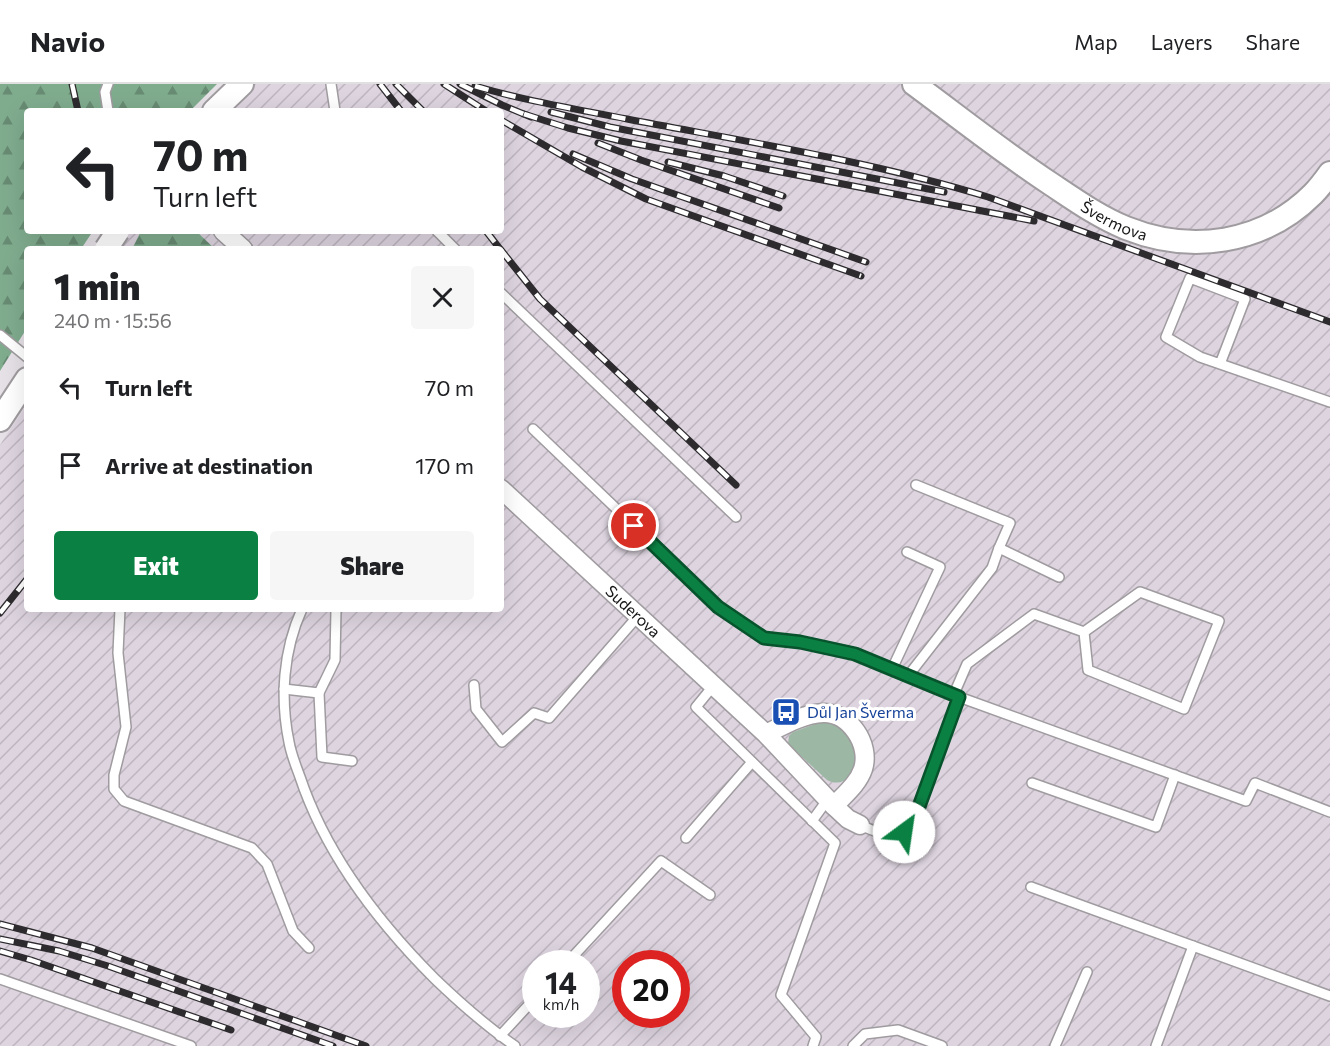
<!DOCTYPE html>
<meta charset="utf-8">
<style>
:root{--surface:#fff;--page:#f6f6f6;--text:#202124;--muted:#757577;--line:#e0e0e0;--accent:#0b8043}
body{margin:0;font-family:Commissioner,sans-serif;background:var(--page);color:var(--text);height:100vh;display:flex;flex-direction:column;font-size:22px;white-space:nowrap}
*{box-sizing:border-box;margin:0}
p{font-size:20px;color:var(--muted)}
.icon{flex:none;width:33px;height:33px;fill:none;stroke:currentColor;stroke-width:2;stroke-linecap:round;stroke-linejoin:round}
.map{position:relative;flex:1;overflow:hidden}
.panel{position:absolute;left:24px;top:162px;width:480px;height:366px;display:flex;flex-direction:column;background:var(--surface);border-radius:6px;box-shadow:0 6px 24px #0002}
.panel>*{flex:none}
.banner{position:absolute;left:24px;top:24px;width:480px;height:126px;border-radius:6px;box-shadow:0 6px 24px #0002;background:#fff;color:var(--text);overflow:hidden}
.speed{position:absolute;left:522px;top:866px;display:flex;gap:12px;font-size:30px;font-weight:700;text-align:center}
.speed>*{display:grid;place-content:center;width:78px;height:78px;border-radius:50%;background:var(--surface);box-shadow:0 6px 24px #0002;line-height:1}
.speed small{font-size:15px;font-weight:400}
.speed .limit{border:9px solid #d22;background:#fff;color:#111}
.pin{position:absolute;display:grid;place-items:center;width:51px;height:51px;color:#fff;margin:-26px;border:3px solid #fff;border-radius:50%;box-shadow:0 2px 6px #0007}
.me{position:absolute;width:66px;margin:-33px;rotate:31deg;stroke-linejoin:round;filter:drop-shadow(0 0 4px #0008)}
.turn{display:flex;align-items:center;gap:21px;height:126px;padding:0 30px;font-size:27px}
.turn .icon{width:78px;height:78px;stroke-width:2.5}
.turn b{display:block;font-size:42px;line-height:51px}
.round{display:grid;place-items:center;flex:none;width:63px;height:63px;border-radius:6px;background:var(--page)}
.head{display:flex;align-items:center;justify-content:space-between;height:102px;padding:0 30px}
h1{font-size:36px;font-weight:800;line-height:45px}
.cta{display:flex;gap:12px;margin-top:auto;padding:12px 30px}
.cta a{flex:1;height:69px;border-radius:6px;background:var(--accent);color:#fff;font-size:24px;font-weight:800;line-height:69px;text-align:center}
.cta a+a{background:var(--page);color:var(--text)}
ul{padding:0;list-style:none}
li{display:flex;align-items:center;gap:18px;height:78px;padding:0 30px}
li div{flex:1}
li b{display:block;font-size:22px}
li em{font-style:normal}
header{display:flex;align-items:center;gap:36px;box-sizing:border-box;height:84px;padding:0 30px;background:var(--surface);border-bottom:2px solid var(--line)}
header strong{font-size:28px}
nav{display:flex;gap:33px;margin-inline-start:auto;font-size:21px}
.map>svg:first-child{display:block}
.industrial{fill:url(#industrial-furrows);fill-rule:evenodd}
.green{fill:#9cb8a4}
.forest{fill:url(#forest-firs)}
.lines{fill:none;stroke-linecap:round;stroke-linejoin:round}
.service-casing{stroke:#9f9b9f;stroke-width:12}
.minor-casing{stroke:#9f9b9f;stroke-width:21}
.tertiary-casing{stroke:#9f9b9f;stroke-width:26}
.service{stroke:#fff;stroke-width:9}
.minor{stroke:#fff;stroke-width:18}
.tertiary{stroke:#fff;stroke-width:22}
.rail-casing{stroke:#2d2b2e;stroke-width:7}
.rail{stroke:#fff;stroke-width:4.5;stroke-dasharray:14;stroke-linecap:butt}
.tertiary-bridge-casing{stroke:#9f9b9f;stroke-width:26;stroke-linecap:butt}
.tertiary-bridge{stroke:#fff;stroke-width:22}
.route-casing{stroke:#07532c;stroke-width:15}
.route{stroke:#0b8043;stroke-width:10}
.labels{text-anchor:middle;stroke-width:6;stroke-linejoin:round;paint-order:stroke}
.street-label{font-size:16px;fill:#151416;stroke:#fff}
.transit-label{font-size:16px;fill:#164399;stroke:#fff;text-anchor:start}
</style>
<header>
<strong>Navio</strong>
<nav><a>Map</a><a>Layers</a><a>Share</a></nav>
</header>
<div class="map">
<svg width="1330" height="962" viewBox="0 0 1330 962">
<defs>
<pattern id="industrial-furrows" width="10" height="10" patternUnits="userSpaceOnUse" patternTransform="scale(1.5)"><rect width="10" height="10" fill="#ddd4df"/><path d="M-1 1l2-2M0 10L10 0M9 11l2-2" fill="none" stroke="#bdb5bf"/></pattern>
<pattern id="forest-firs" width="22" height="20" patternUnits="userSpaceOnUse" patternTransform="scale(1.5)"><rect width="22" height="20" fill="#80ac8e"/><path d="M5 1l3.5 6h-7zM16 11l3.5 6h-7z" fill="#688b73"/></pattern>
</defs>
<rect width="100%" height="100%" fill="#e5e1e6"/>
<path class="industrial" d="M242 0H1330V962H0V361L27 320V525H501V165H106L118 147H501V27H214ZM536 879H586V930H536ZM626 879H676V930H626Z"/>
<path class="green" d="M821 638C872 640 860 713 827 696L788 660 789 652 793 648Z"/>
<g class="forest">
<polygon points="0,0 217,0 190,27 27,27 27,147 93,147 81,165 27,165 27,244 0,287"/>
<polygon points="141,147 196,147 215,165 132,165"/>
</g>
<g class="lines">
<g class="service-casing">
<g id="service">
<polyline points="108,0 105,8 108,27"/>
<polyline points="331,0 335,27"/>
<polyline points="437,147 455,165"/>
<polyline points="501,209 736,433"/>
<polyline points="0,251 27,273"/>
<polyline points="1220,280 1245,215 1190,194 1166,253 1200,273 1330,318"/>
<polyline points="533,345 719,523 764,554 800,558 855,570 957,612"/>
<polyline points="999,464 1059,493"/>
<polyline points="120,525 118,569 126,643 114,691 114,705 124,717 252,764 267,780 293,847 309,864"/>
<path d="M302 525C283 567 280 614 289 658 291 670 296 682 300 693 326 771 377 837 435 895 460 919 486 942 515 962"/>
<polyline points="336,525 335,576 319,609 322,673 352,677"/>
<polyline points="892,585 940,483 907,468"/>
<polyline points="908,592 992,484 999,464 1010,439 916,401"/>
<polyline points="474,601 476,625 502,658 534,629 549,634 638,532"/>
<polyline points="714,601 696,623 835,759 781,911 816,953 813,962"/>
<polyline points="284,605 319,609"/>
<polyline points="954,610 967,580 1034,530 1084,548 1140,508 1219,537 1184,625 1088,586 1084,548"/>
<polyline points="1032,699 1156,743 1175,691"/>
<polyline points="812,737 828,715"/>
<path d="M860 741C878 749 899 759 913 739L959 613 1246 717 1255 699 1330 728"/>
<polyline points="686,754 752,678"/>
<polyline points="1031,803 1330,912"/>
<polyline points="567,879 661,777 710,811"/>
<polyline points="0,895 191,962"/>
<polyline points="500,952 536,913"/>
<polyline points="853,962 865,950 898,946 942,962"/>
<polyline points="1055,962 1087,888"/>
<polyline points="1156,962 1193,862"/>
</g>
</g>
<g class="minor-casing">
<g id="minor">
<polyline points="223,147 243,165"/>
<path id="s1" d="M501 405 766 650 834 722C844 711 858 700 863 685 871 660 849 628 823 629 803 630 784 641 766 650"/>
<polyline points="834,722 848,735 860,741"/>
</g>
</g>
<g class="tertiary-casing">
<g id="tertiary">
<path id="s2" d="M914 0C960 34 1004 69 1051 100 1075 116 1099 133 1126 144 1191 170 1263 160 1313 110 1319 104 1325 96 1330 89"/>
<polyline points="214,27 242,0"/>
<polyline points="0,336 27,295"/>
</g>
</g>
<use href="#service" class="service"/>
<use href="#minor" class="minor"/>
<use href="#tertiary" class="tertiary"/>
<g class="rail-casing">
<g id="rail">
<polyline points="72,0 78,27"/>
<polyline points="380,0 401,27"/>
<polyline points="396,0 423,27"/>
<polyline points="444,0 486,27"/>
<polyline points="460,0 502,21 531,33"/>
<path d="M475 2C525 17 576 25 627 35 748 58 870 77 988 113L1330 238"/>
<polyline points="551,28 610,43 944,108"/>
<polyline points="524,30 568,44 621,57 1034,137"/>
<polyline points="501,36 582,83 646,115 861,192"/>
<polyline points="598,59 641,76 779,124"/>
<polyline points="573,70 632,95 866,178"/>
<polyline points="668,78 724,92 783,112"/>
<polyline points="106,147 109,165"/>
<polyline points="486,147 500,165"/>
<polyline points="501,166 540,215 736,401"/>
<polyline points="0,529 27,495"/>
<polyline points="0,840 92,864 366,962"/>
<polyline points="0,855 59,867 108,882 333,962"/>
<polyline points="0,867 31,876 231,946"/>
</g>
</g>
<use href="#rail" class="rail"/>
<g class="tertiary-bridge-casing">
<polyline id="tertiary-bridge" points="106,165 118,147"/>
</g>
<use href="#tertiary-bridge" class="tertiary-bridge"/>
</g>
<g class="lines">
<g class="route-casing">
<polyline id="route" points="634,442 718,523 764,554 800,558 855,570 959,613 913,739 909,744 904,748"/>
</g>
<use href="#route" class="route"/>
</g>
<defs>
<g id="bus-square" transform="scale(1.5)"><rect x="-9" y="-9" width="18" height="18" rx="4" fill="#1a4fb4" stroke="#fff"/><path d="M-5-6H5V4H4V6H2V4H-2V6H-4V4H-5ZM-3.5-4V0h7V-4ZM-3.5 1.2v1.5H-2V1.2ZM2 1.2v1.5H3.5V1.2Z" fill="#fff"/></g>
</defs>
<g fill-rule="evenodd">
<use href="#bus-square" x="786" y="628"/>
</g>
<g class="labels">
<g class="street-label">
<text dy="6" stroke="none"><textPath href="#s2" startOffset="243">Švermova</textPath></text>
<text dy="6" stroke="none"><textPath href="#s1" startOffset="180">Suderova</textPath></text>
</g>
<g class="transit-label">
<text x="807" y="634">Důl Jan Šverma</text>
</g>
</g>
</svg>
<div class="speed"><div>14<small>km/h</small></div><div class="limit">20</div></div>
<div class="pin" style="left:634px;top:442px;background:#d93025"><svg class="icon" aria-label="arrive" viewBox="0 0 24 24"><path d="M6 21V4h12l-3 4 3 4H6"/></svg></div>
<svg class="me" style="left:904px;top:748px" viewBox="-20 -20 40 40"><circle r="19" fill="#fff"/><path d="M0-13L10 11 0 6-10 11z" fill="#0b8043"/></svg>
<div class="banner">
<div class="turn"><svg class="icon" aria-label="left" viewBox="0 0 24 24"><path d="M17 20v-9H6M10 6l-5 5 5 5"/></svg><div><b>70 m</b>Turn left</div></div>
</div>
<section class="panel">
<div class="head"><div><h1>1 min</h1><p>240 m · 15:56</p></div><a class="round"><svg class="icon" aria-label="close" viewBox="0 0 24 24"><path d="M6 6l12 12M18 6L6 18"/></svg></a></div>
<ul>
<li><svg class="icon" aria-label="left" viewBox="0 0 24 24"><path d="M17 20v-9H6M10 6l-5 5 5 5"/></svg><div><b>Turn left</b></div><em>70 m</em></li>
<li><svg class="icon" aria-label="arrive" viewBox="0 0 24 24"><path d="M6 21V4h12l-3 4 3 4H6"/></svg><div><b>Arrive at destination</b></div><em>170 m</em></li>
</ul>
<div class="cta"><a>Exit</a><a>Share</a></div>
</section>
</div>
